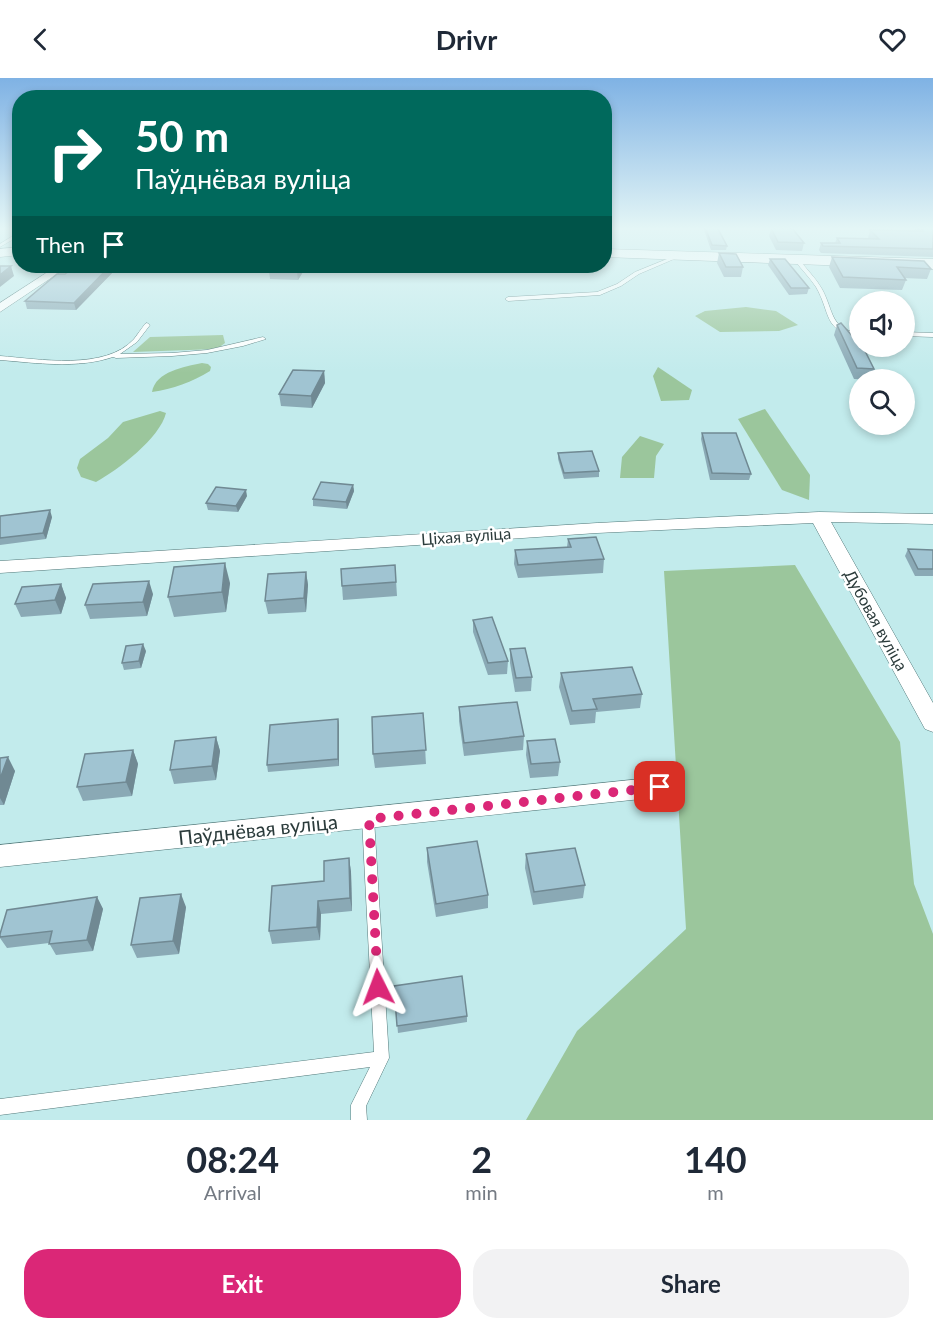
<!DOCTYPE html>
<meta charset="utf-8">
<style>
:root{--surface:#fff;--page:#f2f2f3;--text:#1f2937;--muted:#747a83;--accent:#db2777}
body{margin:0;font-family:Lato,sans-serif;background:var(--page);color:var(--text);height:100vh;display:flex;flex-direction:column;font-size:22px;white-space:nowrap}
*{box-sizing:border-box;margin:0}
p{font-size:20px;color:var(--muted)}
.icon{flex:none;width:33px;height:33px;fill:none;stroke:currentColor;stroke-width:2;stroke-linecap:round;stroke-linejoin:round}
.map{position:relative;height:1042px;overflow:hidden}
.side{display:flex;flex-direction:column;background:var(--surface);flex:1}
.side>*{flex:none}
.hud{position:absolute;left:12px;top:12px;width:600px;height:183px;border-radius:24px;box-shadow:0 3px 9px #0003;background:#00695c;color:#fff;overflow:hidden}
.controls{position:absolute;left:849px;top:213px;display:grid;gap:12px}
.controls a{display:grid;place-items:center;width:66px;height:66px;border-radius:50%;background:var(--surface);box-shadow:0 3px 9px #0003;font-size:30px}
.pin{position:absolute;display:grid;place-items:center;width:51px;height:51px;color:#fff;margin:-26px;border-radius:12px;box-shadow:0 3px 9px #0006}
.me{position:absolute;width:66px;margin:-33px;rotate:357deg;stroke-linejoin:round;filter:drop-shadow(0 0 4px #0008)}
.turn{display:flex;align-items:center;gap:21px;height:126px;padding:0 24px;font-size:27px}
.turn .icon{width:78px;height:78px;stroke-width:2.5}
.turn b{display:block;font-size:42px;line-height:51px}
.then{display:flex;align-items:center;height:57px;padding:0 24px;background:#0003;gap:12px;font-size:22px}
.eta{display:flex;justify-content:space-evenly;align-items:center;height:102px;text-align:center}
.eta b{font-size:36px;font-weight:700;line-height:42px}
.cta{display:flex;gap:12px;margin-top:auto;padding:12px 24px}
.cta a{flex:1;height:69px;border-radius:24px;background:var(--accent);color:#fff;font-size:24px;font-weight:700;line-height:69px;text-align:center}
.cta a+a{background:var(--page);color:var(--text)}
header{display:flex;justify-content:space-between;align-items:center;height:78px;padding:0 24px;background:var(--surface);font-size:27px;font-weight:700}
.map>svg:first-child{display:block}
.green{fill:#9bc69c}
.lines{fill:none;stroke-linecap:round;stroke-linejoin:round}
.lane-casing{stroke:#53797a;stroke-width:1}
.street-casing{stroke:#53797a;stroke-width:1}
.secondary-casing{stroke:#53797a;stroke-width:1}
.lane{fill:#fff;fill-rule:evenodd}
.street{fill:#fff;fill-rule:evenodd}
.secondary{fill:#fff;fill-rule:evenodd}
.wall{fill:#8aa9b5}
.shaded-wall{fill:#708993}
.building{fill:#a0c4d2;stroke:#708993;stroke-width:1.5}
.route{stroke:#db2777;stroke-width:10;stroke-dasharray:0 18}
.labels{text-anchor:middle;stroke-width:5;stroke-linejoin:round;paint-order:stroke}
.street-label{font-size:16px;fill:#2b3b3b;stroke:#fff}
.near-street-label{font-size:20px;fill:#2b3b3b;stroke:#fff}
</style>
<header><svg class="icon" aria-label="back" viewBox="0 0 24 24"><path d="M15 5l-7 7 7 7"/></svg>Drivr<svg class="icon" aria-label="heart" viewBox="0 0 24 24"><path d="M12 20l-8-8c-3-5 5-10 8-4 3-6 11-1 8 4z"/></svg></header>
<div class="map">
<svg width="933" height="1042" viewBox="0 0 933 1042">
<rect width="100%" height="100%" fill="#c2ebec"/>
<g class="green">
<polygon points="746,229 776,233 798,247 779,253 720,254 695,238 705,233"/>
<polygon points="223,257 225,265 217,271 133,274 150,259"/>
<path d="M202 285 208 286 211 289 210 293C192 304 173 311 152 314 156 293 184 289 202 285Z"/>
<polygon points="658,289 692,312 689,322 661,323 653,298"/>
<polygon points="765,331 810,397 809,422 782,412 738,341"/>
<path d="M160 333 166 335C160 360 118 392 96 404L81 399 77 390 80 381 108 360 123 344Z"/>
<polygon points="640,358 664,366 656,378 654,400 620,400 622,379"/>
<polygon points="795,487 900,664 914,806 933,856 933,1042 526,1042 577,953 686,851 664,493"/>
</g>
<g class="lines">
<g class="lane-casing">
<g id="lane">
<polygon points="13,158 17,159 0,169 0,166"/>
<polygon points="677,177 681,178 639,196 621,208 600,217 508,223 505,221 508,219 597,214 617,206 635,194"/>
<path d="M795 181H799C806 191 816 200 822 211 834 233 830 252 860 255V259C823 254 831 235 816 209 810 200 802 192 795 183Z"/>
<path d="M147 245 150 247 137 264 120 276 172 275 207 272 263 259 266 261 243 268 207 275 172 278 116 280 113 279C77 291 37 285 0 282V278C39 281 105 293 134 261 138 256 141 251 145 246Z"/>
<polygon points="904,254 933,255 933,259 904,258"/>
<polygon points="368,736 372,738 374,741 389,980 366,1028 367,1042 351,1042 351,1027 370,989 0,1037 0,1021 374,974 362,741 364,738"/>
</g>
</g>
<g class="street-casing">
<g id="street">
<polygon points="57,188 69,188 0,234 0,225"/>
<polygon points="819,434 933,436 933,446 831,444 933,625 933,654 925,651 813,445 597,455 0,495 0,483 597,445"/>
<polygon points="660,699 669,702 672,709 669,716 660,719 0,789 0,767"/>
</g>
</g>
<g class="secondary-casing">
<g id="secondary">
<polygon points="20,169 20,177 0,179 0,171"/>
<polygon points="604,171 933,181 933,191 604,179"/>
</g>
</g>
<use href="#lane" class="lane"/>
<use href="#street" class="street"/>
<use href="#secondary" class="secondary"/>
</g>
<g class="wall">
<polygon points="703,149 717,149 727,168 726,172 711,172"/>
<polygon points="916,149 933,149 933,179 821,175 819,172 821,165 835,165 837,160 869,161 868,160 870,152 915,153"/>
<polygon points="771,150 804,165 802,173 776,172 769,158"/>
<polygon points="719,175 743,189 741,199 724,199 717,185"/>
<polygon points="832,179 931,191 927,201 904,200 906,202 902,212 840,210 829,189"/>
<polygon points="770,181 809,210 807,216 789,217 768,187"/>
<polygon points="76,188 167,188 167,192 115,192 76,232 27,231 25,223 65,196"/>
<polygon points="208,188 226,188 224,190 208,189"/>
<polygon points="272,188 339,188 338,189 306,189 298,202 270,201 269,193"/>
<polygon points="837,247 874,291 871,302 854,301 834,257"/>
<polygon points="324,293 325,305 312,330 281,328 279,316"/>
<polygon points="702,355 751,396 749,402 710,402 701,361"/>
<polygon points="558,375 599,393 599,399 564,401 558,381"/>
<polygon points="353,407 354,413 347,431 313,428 313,421"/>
<polygon points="247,418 238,434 208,432 206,425"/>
<polygon points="0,438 52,439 46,461 0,467"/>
<polygon points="568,461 604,481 603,495 518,500 514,486 515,472 567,469"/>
<polygon points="908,471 933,472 933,498 915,498 905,478"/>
<polygon points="395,487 397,518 343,522 342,508"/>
<polygon points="306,494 308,507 306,534 268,536 265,523"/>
<polygon points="230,505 226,534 174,539 168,519"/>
<polygon points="61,506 66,520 61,536 21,539 15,526"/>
<polygon points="153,516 147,538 90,541 85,527"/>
<polygon points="473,542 508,583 507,596 488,597 473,554"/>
<polygon points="510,571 532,599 531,613 515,614 510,585"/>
<polygon points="146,573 141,590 124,592 122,585"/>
<polygon points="561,595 642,616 640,630 596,634 595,645 570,647 559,609"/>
<polygon points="459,629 524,658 523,672 464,678 459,643"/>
<polygon points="423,635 426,686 375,690 373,676"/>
<polygon points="338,641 339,648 339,688 268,694 267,687"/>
<polygon points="216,659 220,673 216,702 174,706 170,692"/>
<polygon points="527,663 560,684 558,698 530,700 526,677"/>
<polygon points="133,672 138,686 132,718 83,723 77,709"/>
<polygon points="0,680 15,693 4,727 0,727"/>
<polygon points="427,770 488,817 488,830 436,839 427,784"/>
<polygon points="526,776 585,807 583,820 533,827 525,790"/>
<polygon points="349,780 351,794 352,833 321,836 320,862 272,866 269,853"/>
<polygon points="97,819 103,831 93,873 56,877 49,865 7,870 0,860 0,856"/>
<polygon points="186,829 179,876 137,880 131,867"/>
<polygon points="394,908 467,938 467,944 398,955"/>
</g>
<g class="shaded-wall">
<polygon points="11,188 14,198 0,209 0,197"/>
<polygon points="110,188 114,188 115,192 76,232 74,225"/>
<polygon points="301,188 306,188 306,189 298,202 297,194"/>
<polygon points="324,293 325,305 312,330 311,318"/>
<polygon points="353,407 354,413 347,431 346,424"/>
<polygon points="246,412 247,418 238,434 236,428"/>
<polygon points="50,432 52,439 46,461 43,455"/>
<polygon points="225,485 230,505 226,534 222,514"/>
<polygon points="306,494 308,507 306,534 304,520"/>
<polygon points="149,503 153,516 147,538 143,524"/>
<polygon points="61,506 66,520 61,536 55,522"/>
<polygon points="143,566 146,573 141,590 139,583"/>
<polygon points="338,641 339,648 339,688 338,681"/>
<polygon points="216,659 220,673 216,702 212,688"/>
<polygon points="133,672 138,686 132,718 126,704"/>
<polygon points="8,679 15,693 4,727 0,720 0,701"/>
<polygon points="349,780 351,794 352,833 350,820"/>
<polygon points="181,816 186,829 179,876 173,863"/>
<polygon points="97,819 103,831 93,873 87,862"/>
<polygon points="318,823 321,836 320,862 317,849"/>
</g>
<g class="building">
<polygon points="705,149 717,149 727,168 712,167"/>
<polygon points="920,149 933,149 933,171 823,168 821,165 840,165 837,160 879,161 870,152 923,153"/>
<polygon points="771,150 792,150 804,165 778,164"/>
<polygon points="719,175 736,176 743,189 726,189"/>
<polygon points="832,179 924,183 931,191 897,189 906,202 843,199"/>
<polygon points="770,181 785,181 809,210 791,210"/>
<polygon points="0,188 11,188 0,197"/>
<polygon points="76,188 110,188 74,225 25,223 57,196 65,196"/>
<polygon points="272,188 301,188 297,194 269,193"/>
<polygon points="841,245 860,267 860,268 861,268 865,273 874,291 857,290 837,247"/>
<polygon points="293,292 324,293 311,318 279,316"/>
<polygon points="702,355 736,355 751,396 712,395"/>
<polygon points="592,373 599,393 564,395 558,375"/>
<polygon points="321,404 353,407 346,424 313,421"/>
<polygon points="216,409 246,412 236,428 206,425"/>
<polygon points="50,432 43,455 0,460 0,438"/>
<polygon points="596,459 604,481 518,487 515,472 571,469 568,461"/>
<polygon points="908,471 933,472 933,491 918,491"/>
<polygon points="225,485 222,514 168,519 174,489"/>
<polygon points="395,487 396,504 342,508 341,491"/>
<polygon points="306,494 304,520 265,523 268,496"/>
<polygon points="149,503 143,524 85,527 93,506"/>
<polygon points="61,506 55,522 15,526 22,509"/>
<polygon points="492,539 508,583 488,585 473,542"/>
<polygon points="143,566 139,583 122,585 126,568"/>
<polygon points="525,570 532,599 516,600 510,571"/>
<polygon points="632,589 642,616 593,621 597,631 572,633 561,595"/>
<polygon points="517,624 524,658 464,665 459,629"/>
<polygon points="423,635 426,672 373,676 372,639"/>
<polygon points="338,641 338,681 267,687 270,647"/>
<polygon points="216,659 212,688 170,692 175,663"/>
<polygon points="555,661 560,684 531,686 527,663"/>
<polygon points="133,672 126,704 77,709 85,676"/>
<polygon points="8,679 0,701 0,680"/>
<polygon points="477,763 488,817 436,826 427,770"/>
<polygon points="575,770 585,807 534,814 526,776"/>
<polygon points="349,780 350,820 318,823 317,849 269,853 272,808 324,803 324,783"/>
<polygon points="181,816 173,863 131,867 140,820"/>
<polygon points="97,819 87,862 49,866 52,853 0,859 0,856 7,832"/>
<polygon points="462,898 467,938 397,948 394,908"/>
</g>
<linearGradient id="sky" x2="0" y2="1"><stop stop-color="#7fb2e4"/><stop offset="0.51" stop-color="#e4f6f6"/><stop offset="1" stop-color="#e4f6f6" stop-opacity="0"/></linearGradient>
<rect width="933" height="295" fill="url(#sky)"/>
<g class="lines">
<polyline class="route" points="378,909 369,741 660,709"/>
</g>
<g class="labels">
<g class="street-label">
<text transform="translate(466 458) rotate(-4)" y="6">Ціхая вуліца</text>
<text transform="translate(876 542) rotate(61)" y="6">Дубовая вуліца</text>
</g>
<g class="near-street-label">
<text transform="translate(258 752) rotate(-6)" y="7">Паўднёвая вуліца</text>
</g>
</g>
</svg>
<div class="controls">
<a><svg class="icon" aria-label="sound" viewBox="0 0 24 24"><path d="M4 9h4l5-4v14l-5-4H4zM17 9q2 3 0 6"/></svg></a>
<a><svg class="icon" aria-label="search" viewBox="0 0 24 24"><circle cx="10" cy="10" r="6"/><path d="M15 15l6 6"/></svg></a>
</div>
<div class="pin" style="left:660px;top:709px;background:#d93025"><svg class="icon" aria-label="arrive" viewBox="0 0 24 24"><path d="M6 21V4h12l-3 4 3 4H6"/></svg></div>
<svg class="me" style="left:378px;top:909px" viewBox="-20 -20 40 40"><path d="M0-17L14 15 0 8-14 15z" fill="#db2777" stroke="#fff" stroke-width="4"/></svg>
<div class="hud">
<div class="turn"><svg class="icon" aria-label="right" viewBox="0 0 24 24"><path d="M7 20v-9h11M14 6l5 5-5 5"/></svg><div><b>50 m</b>Паўднёвая вуліца</div></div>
<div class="then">Then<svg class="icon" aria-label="arrive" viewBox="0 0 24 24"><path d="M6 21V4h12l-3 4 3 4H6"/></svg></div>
</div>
</div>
<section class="side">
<div class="eta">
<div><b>08:24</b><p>Arrival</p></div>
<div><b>2</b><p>min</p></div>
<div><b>140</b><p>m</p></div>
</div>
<div class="cta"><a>Exit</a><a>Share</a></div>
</section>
